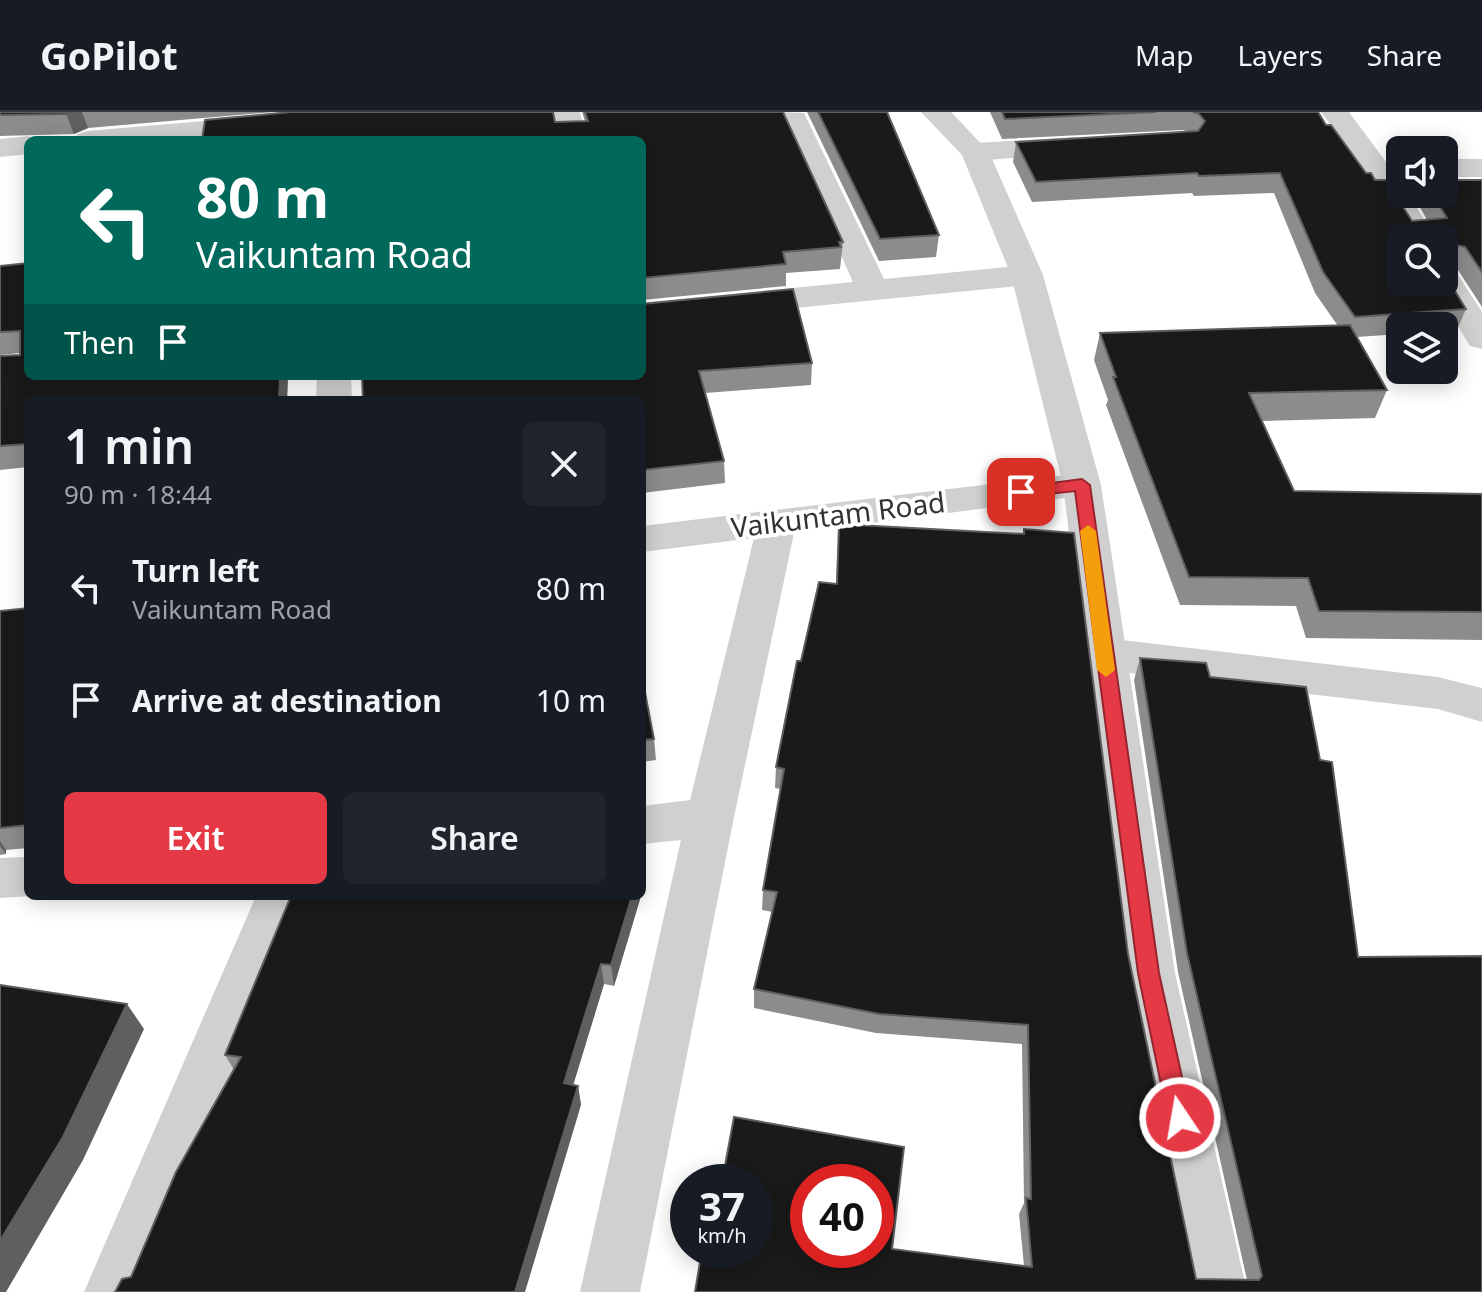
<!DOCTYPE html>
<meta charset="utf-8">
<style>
:root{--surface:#171b24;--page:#20242c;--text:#f1f3f6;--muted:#9ea1a6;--line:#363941;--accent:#e63946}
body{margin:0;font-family:"Noto Sans",sans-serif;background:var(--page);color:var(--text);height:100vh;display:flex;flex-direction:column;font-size:30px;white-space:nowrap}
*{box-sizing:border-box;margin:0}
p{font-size:26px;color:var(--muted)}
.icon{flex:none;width:44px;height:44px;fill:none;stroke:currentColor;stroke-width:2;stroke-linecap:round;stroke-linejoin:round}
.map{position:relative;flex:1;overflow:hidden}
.details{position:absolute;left:24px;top:284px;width:622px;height:504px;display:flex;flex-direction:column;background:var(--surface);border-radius:12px;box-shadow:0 4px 20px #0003}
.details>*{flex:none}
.banner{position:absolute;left:24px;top:24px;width:622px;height:244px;border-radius:12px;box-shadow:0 4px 20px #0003;background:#00695c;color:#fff;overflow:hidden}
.buttons{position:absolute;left:1386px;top:24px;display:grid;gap:16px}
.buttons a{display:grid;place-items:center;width:72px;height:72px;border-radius:12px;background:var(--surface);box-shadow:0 4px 20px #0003;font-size:40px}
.speed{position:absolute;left:670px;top:1052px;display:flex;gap:16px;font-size:40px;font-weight:700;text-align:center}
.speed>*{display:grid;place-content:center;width:104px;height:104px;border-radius:50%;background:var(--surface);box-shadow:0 4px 20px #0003;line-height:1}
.speed small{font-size:20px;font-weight:400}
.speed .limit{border:12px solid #d22;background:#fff;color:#111}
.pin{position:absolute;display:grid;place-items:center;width:68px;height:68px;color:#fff;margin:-34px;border-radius:16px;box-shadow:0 4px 12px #0006}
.me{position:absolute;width:88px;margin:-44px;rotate:348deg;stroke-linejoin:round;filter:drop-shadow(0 0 6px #0008)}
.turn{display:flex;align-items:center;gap:28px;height:168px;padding:0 40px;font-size:36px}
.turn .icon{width:104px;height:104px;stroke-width:2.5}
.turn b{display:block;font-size:56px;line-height:68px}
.then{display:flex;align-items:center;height:76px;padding:0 40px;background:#0003;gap:16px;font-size:30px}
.round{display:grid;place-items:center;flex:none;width:84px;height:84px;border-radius:12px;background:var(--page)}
.overview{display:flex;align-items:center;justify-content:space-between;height:136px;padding:0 40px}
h1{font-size:48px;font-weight:600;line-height:60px}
.cta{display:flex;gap:16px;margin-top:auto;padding:16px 40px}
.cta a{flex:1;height:92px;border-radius:12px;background:var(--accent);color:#fff;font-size:32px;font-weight:600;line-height:92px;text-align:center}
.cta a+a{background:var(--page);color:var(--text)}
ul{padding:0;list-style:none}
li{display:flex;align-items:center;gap:24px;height:112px;padding:0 40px}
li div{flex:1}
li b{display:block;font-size:30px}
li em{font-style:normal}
header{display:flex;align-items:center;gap:48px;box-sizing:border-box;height:112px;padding:0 40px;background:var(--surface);border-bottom:2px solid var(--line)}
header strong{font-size:38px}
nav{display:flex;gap:44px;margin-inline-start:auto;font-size:28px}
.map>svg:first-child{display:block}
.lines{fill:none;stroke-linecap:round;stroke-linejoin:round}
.minor{fill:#d0d0d0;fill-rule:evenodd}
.tertiary{fill:#d0d0d0;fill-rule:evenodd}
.wall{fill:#8c8c8c}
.shaded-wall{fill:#5f5f5f}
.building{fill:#1a1a1a;stroke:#5f5f5f;stroke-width:2;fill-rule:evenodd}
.route{fill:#e63946;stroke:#96252e;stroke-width:2}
.slow{fill:#f59e0b}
.labels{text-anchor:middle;stroke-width:8;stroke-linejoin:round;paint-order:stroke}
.street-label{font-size:28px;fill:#333;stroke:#fff}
</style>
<header>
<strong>GoPilot</strong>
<nav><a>Map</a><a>Layers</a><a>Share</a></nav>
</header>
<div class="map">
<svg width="1482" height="1180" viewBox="0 0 1482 1180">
<rect width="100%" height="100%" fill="#fff"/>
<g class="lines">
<g class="minor">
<polygon points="552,0 580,0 587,28 559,28"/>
<polygon points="777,0 804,1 884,167 1027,153 1038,156 1043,163 1038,170 1027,173 642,211 642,191 853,170"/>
<polygon points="1321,0 1349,0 1400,69 1400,82 1408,82 1436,126 1404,126 1365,59"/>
<polygon points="261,4 271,6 275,12 271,18 179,28 74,28 78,22 88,19"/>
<polygon points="28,24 39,28 28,28 28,42 0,45 0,27"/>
<polygon points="1076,25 1086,28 1090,34 1086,40 975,49 965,46 961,40 965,34 975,31"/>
<rect x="1444" y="47" width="38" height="18"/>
<polygon points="1444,155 1455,158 1482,200 1482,237 1470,234 1431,170 1444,170"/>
<polygon points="317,264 351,264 352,288 316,288"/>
<polygon points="1082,361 1095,364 1101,373 1095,382 794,421 734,705 640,1180 580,1180 681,728 642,732 642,694 690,688 754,426 642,440 642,414"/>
<polygon points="1104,526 1438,565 1482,576 1482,610 1438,597 1104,558 1089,553 1083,542 1089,531"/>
<polygon points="28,745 28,784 32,784 0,786 0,746"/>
<polygon points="256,784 306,784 144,1180 84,1180"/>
</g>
<polygon class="tertiary" points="921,0 951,0 989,40 1043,163 1101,373 1175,861 1247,1180 1187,1180 1123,861 1063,373 1011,163 962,43"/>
</g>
<g class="wall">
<polygon points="0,0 274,0 88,16 74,22 0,24"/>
<polygon points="582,0 783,0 843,130 840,157 786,161 786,174 642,188 642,28 555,10 585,9"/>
<polygon points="807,0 887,0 939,123 936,145 879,149"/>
<polygon points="990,0 1318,0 1326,13 1366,61 1375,68 1412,109 1427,108 1416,88 1418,82 1444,82 1482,68 1482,195 1456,155 1447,153 1444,160 1400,126 1466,197 1457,218 1444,219 1444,214 1400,214 1400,222 1357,225 1387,278 1375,306 1262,309 1294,379 1482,382 1482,528 1306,526 1296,494 1180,493 1106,293 1108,288 1094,248 1100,221 1338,214 1315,181 1274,81 1194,84 1192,81 1032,90 1013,50 1016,30 1189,20 1183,18 1002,27"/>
<polygon points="0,154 288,264 287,288 28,288 28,355 0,358 0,244 20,243 20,241 0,243"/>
<polygon points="642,192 812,251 811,273 705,281 724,349 725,371 642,381"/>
<polygon points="839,412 1023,422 1024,417 1128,842 1196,1167 1247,1168 1178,860 1134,568 1140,546 1210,565 1320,648 1358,845 1482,1180 695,1180 709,1139 892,1137 1024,1154 1019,1102 1024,1091 1022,932 876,921 754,896 754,877 773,800 762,798 763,778 781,677 775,676 776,655 801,549 836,472"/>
<polygon points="28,496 28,736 6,738 6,742 0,743 0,499"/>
<polygon points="642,565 654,627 656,648 642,650"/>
<polygon points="641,784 614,874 604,872 573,973 578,974 581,993 131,1165 234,958 225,943"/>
</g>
<g class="shaded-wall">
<polygon points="70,0 82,0 88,16 74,22 66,2"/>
<polygon points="1450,146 1444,160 1444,148"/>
<polygon points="280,264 288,264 287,288 279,288"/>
<polygon points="0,729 6,738 6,742 0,734"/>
<polygon points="632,784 641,784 614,874 611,853"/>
<polygon points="601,852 604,872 568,990 564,971"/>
<polygon points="127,892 144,917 83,1048 6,1180 0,1180 0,1129"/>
<polygon points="578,974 581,993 525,1180 515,1180"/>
</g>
<g class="building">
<polygon points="0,0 70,0 66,2 0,3"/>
<polygon points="291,0 553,0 555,10 588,9 585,0 783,0 843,130 839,130 841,135 783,140 786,152 642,166 642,28 202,28 205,8"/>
<polygon points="818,0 887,0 939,123 880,127"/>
<polygon points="1002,0 1156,0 1005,7"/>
<polygon points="1193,0 1318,0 1326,13 1331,13 1366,61 1371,61 1375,68 1386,68 1412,109 1447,106 1432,82 1444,82 1444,68 1482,68 1482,160 1465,135 1451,132 1450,146 1444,148 1444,126 1400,126 1400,170 1444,170 1444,161 1466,197 1355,205 1323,160 1280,61 1199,64 1197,61 1036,70 1016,30 1198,19 1205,9 1199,2"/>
<polygon points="28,151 28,264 280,264 279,288 28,288 28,332 0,334 0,244 20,243 20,219 0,220 0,154"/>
<polygon points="793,177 812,251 699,259 724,349 642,358 642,288 363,288 362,264 642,264 642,192"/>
<polygon points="1350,213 1387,278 1249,281 1294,379 1482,382 1482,500 1319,499 1308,466 1189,465 1113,265 1116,265 1100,221"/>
<path d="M839 412 1024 422V417L1074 421 1128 842 1196 1167 1259 1168 1262 1164 1187 841 1140 546 1206 551 1210 565 1306 575 1320 648 1332 650 1358 845 1482 844V1180H695L702 1138H756V1070H722L734 1005 904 1035 892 1137 1032 1155 1026 1086 1031 1087 1028 913 879 902 754 877 777 780 763 778 784 657 776 655 797 549H801L819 470 837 472ZM808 1070H876V1138H808Z"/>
<polygon points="28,496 28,713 0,716 0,499"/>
<polygon points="642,565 654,627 642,628"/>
<polygon points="291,784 632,784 611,853 601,852 564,971 578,974 515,1180 115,1180 122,1167 131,1165 176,1060 241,945 225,943"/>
<polygon points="0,873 127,892 63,1025 0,1129"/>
</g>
<polygon class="route" points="1082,367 1090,373 1159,861 1191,1006 1188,1014 1180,1017 1171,1014 1168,1006 1138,861 1075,379 1021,385 1013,380 1021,375"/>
<polygon class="slow" points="1088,413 1096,419 1115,558 1106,565 1097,558 1080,419"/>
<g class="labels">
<g class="street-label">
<text transform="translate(838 403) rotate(-7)" y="10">Vaikuntam Road</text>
</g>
</g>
</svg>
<div class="buttons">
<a><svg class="icon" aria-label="sound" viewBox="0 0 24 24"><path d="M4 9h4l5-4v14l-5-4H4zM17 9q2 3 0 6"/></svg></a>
<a><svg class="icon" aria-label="search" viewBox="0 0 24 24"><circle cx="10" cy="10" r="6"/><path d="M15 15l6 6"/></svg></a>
<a><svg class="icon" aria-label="layers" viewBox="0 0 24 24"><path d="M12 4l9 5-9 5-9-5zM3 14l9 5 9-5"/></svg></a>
</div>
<div class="speed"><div>37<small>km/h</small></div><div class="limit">40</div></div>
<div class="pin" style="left:1021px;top:380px;background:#d93025"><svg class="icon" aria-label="arrive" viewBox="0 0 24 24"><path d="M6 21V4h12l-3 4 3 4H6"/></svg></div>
<svg class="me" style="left:1180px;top:1006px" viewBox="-20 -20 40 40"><circle r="17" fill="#e63946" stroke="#fff" stroke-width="3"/><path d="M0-11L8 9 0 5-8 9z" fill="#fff"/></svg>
<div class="banner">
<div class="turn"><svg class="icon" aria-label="left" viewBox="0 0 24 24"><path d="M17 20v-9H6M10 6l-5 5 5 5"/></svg><div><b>80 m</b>Vaikuntam Road</div></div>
<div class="then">Then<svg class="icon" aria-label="arrive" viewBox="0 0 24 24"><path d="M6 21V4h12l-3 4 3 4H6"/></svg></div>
</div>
<section class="details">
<div class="overview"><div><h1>1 min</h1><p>90 m · 18:44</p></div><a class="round"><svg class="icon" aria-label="close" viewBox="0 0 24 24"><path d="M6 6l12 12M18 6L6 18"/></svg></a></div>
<ul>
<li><svg class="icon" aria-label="left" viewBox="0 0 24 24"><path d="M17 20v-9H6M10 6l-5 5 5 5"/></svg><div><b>Turn left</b><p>Vaikuntam Road</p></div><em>80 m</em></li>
<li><svg class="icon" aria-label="arrive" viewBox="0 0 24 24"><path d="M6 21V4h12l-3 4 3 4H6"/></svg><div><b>Arrive at destination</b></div><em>10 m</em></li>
</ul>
<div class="cta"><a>Exit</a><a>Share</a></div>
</section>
</div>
